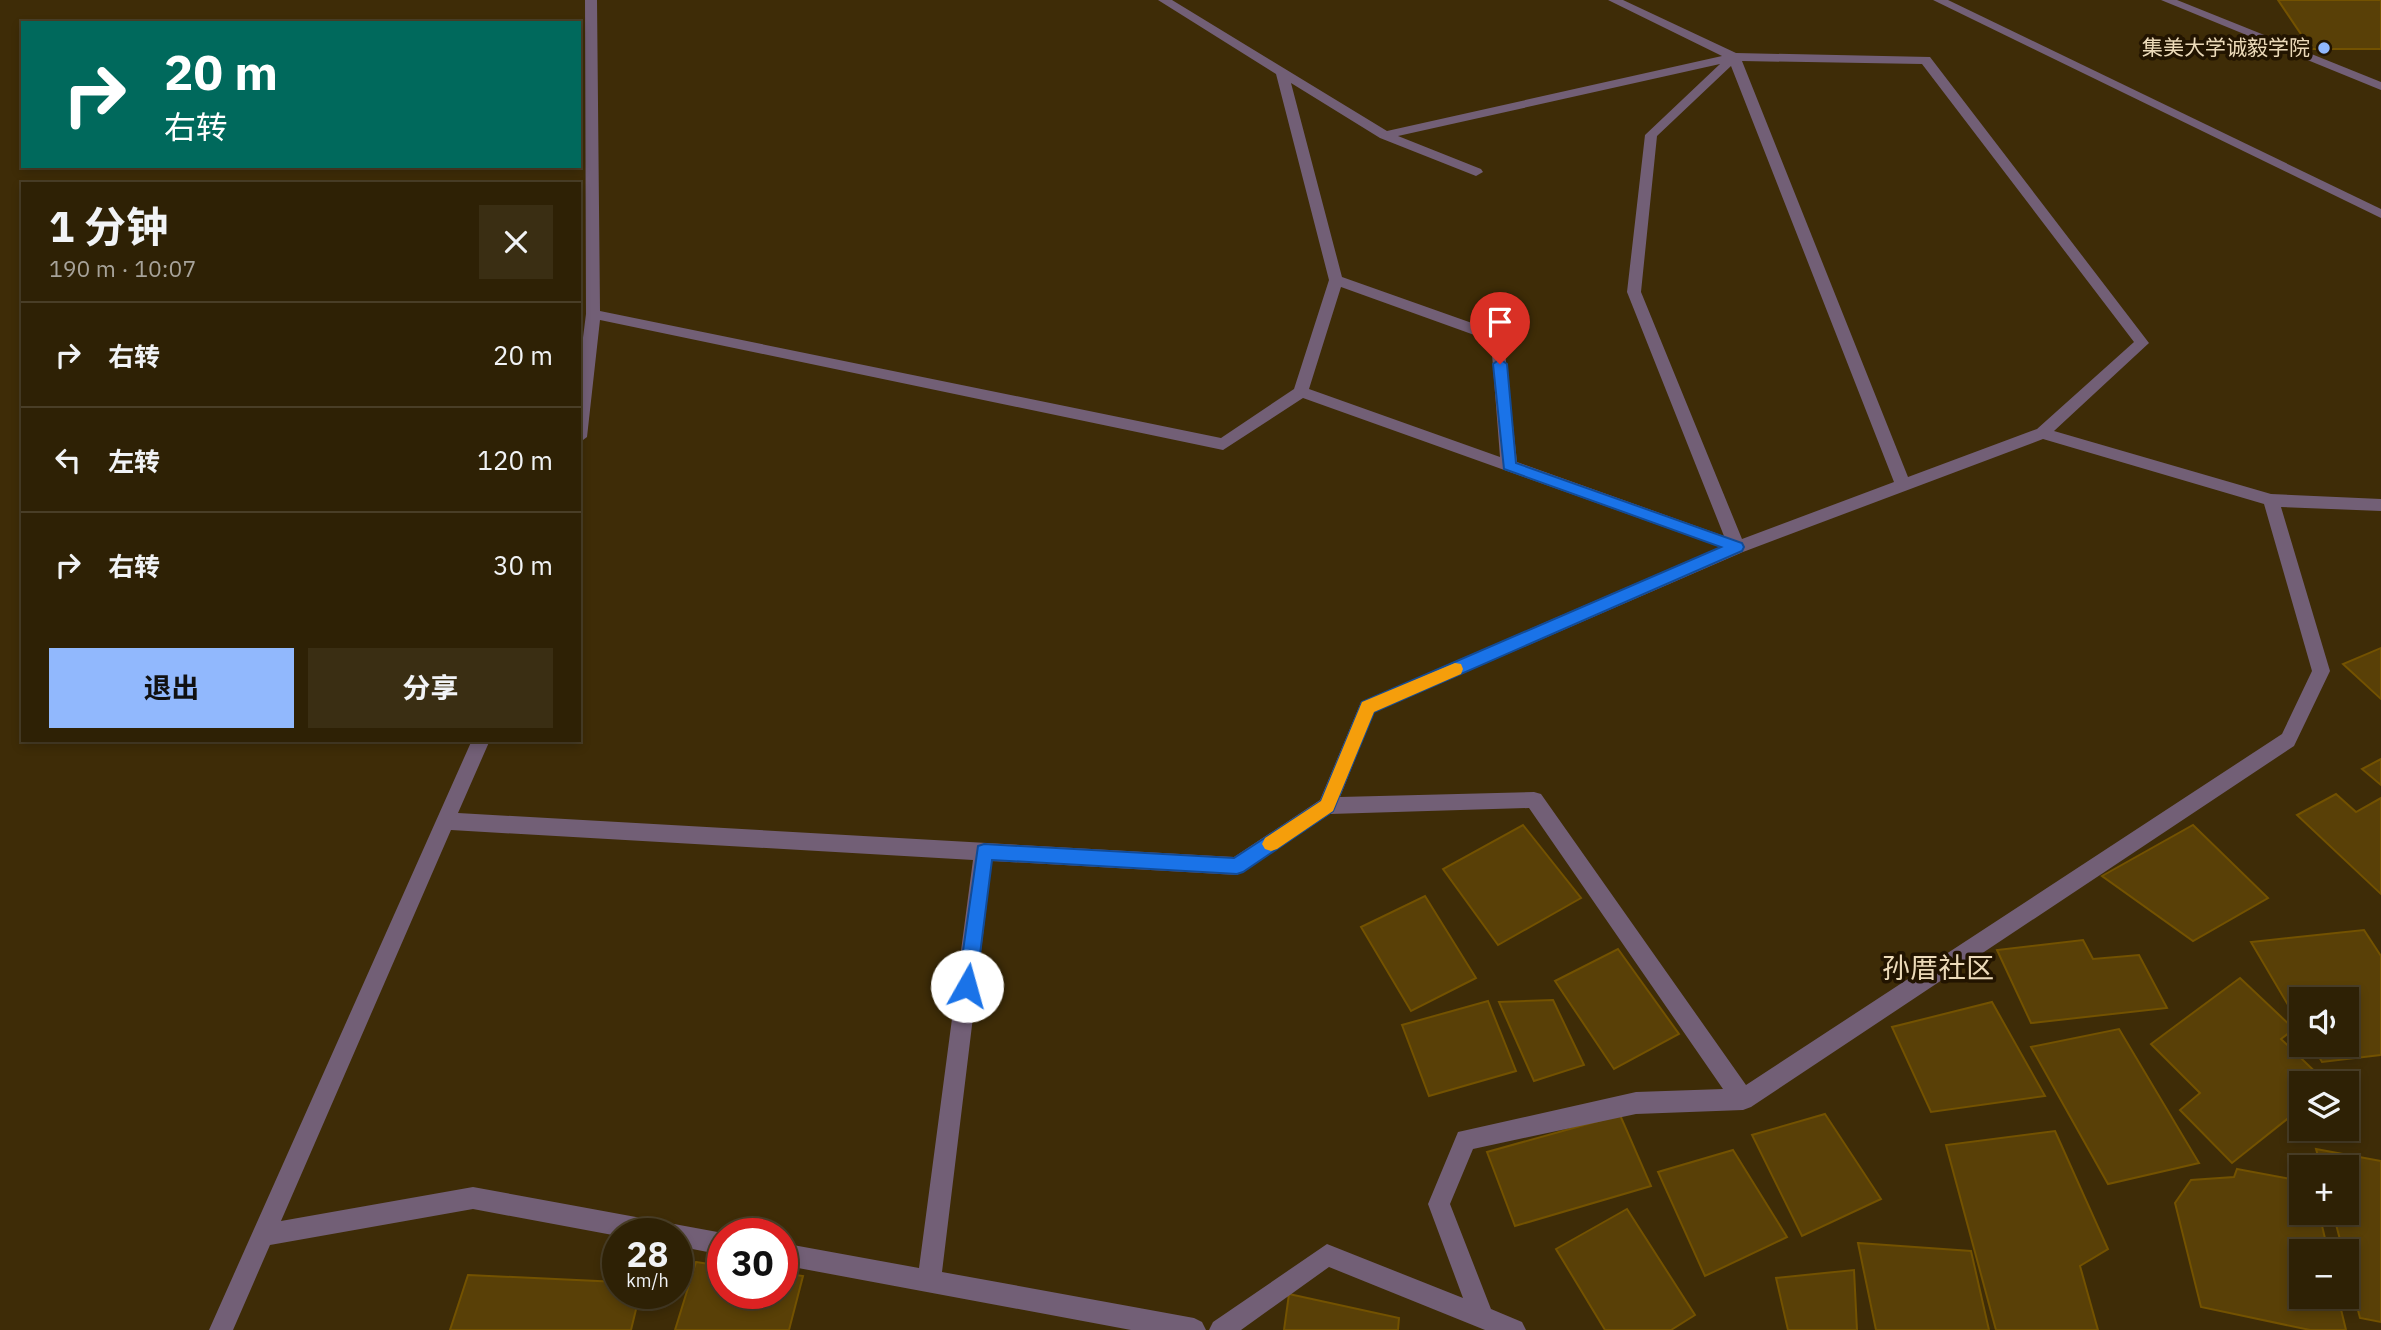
<!DOCTYPE html>
<html lang="zh">
<meta charset="utf-8">
<style>
:root{--surface:#2e2105;--page:#3a2e13;--text:#f1f3f6;--muted:#a7a39a;--line:#493e27;--accent:#91b8fd}
body{margin:0;font-family:"IBM Plex Sans","Noto Sans SC",sans-serif;background:var(--page);color:var(--text);height:100vh;display:flex;flex-direction:column;font-size:26px;white-space:nowrap}
*{box-sizing:border-box;margin:0}
p{font-size:23px;color:var(--muted)}
.icon{flex:none;width:38px;height:38px;fill:none;stroke:currentColor;stroke-width:2;stroke-linecap:round;stroke-linejoin:round}
.map{position:relative;flex:1;overflow:hidden}
.drawer{position:absolute;left:21px;top:182px;width:560px;height:560px;display:flex;flex-direction:column;background:var(--surface);border-radius:0px;box-shadow:0 4px 10px #0003,0 0 0 2px var(--line)}
.drawer>*{flex:none}
.banner{position:absolute;left:21px;top:21px;width:560px;height:147px;border-radius:0px;box-shadow:0 4px 10px #0003,0 0 0 2px var(--line);background:#00695c;color:#fff;overflow:hidden}
.fabs{position:absolute;left:2289px;top:987px;display:grid;gap:14px}
.fabs a{display:grid;place-items:center;width:70px;height:70px;border-radius:0px;background:var(--surface);box-shadow:0 4px 10px #0003,0 0 0 2px var(--line);font-size:35px}
.speed{position:absolute;left:602px;top:1218px;display:flex;gap:14px;font-size:35px;font-weight:700;text-align:center}
.speed>*{display:grid;place-content:center;width:91px;height:91px;border-radius:50%;background:var(--surface);box-shadow:0 4px 10px #0003,0 0 0 2px var(--line);line-height:1}
.speed small{font-size:18px;font-weight:400}
.speed .limit{border:10px solid #d22;background:#fff;color:#111}
.pin{position:absolute;display:grid;place-items:center;width:60px;height:60px;color:#fff;margin:-72px -30px;border-radius:50% 50% 50% 0;rotate:-45deg;box-shadow:0 0 7px #0007}
.pin .icon{rotate:45deg}
.me{position:absolute;width:77px;margin:-38px;rotate:7deg;stroke-linejoin:round;filter:drop-shadow(0 0 5px #0008)}
.turn{display:flex;align-items:center;gap:24px;height:147px;padding:0 28px;font-size:32px}
.turn .icon{width:91px;height:91px;stroke-width:2.5}
.turn b{display:block;font-size:49px;line-height:60px}
.round{display:grid;place-items:center;flex:none;width:74px;height:74px;border-radius:0px;background:var(--page)}
.head{display:flex;align-items:center;justify-content:space-between;height:119px;padding:0 28px}
h1{font-size:42px;font-weight:700;line-height:52px}
.primary-button{display:flex;gap:14px;margin-top:auto;padding:14px 28px}
.primary-button a{flex:1;height:80px;border-radius:0px;background:var(--accent);color:#111;font-size:28px;font-weight:700;line-height:80px;text-align:center}
.primary-button a+a{background:var(--page);color:var(--text)}
ul{padding:0;list-style:none}
li{display:flex;align-items:center;gap:21px;height:105px;padding:0 28px;border-top:2px solid var(--line)}
li div{flex:1}
li b{display:block;font-size:26px}
li em{font-style:normal}
.map>svg:first-child{display:block}
.building{fill:#594007;stroke:#735201;stroke-width:2}
.lines{fill:none;stroke-linecap:round;stroke-linejoin:round}
.street{fill:#725f76;fill-rule:evenodd}
.route{fill:#1a73e8;stroke:#114b97;stroke-width:2}
.slow{fill:#f59e0b}
.poi-dot{fill:#91b8fd;stroke:#221400;stroke-width:2.5}
.labels{text-anchor:middle;stroke-width:7;stroke-linejoin:round;paint-order:stroke}
.far-poi-label{font-size:21px;fill:#ecdab9;stroke:#221400;text-anchor:end}
.quarter-label{font-size:28px;fill:#ecdab9;stroke:#221400}
</style>
<div class="map">
<svg width="2381" height="1330" viewBox="0 0 2381 1330">
<rect width="100%" height="100%" fill="#3e2c07"/>
<g class="building">
<polygon points="2278,0 2381,0 2381,49 2311,49"/>
<polygon points="2381,648 2381,699 2343,664"/>
<polygon points="2381,759 2381,785 2362,769"/>
<polygon points="2336,794 2356,812 2381,798 2381,894 2297,815"/>
<polygon points="1523,825 1581,898 1498,945 1443,869"/>
<polygon points="2193,825 2268,898 2193,941 2102,876"/>
<polygon points="1425,896 1476,978 1411,1011 1361,927"/>
<polygon points="2364,930 2381,956 2381,1055 2322,1062 2312,1045 2347,1045 2347,999 2301,999 2301,1027 2251,942"/>
<polygon points="2083,940 2093,959 2139,955 2167,1008 2031,1023 1997,950"/>
<polygon points="1618,949 1679,1034 1614,1069 1555,981"/>
<polygon points="2240,978 2294,1029 2281,1039 2327,1083 2301,1083 2301,1108 2232,1163 2180,1110 2200,1093 2151,1044"/>
<polygon points="1553,1000 1584,1065 1534,1081 1499,1002"/>
<polygon points="1488,1001 1516,1071 1429,1096 1402,1025"/>
<polygon points="1992,1002 2045,1096 1931,1112 1892,1027"/>
<polygon points="2119,1029 2199,1163 2108,1184 2031,1047"/>
<polygon points="1825,1114 1881,1199 1802,1236 1752,1135"/>
<polygon points="1620,1115 1651,1186 1515,1226 1487,1152"/>
<polygon points="2055,1131 2108,1249 2080,1266 2098,1330 1996,1330 1946,1145"/>
<polygon points="2316,1149 2381,1161 2381,1322 2360,1318 2347,1268 2347,1251 2343,1251 2333,1213 2347,1213 2347,1167 2321,1167"/>
<polygon points="1733,1150 1787,1237 1705,1276 1658,1172"/>
<polygon points="2237,1169 2301,1181 2301,1213 2319,1213 2328,1251 2301,1251 2301,1297 2338,1297 2346,1330 2310,1330 2201,1307 2175,1203 2191,1180 2234,1177"/>
<polygon points="1627,1209 1695,1315 1671,1330 1605,1330 1556,1249"/>
<polygon points="1858,1243 1971,1251 1989,1330 1876,1330"/>
<polygon points="696,1262 723,1266 723,1293 782,1293 782,1273 803,1276 789,1330 675,1330"/>
<polygon points="1854,1270 1857,1330 1788,1330 1776,1278"/>
<polygon points="468,1275 618,1282 618,1293 640,1293 631,1330 450,1330"/>
<polygon points="1289,1294 1399,1318 1398,1330 1284,1330"/>
</g>
<g class="lines">
<g class="street">
<path d="M585 0H597L600 311 1221 438 1294 389 1329 280 1276 74 1158 0H1172L1387 131 1722 56 1608 0H1623L1736 53 1930 57 2149 343 2054 431 2271 494 2381 499V511L2281 507 2330 671 2294 746 1751 1107 1743 1110 1636 1114 1473 1149 1450 1204 1491 1309 1522 1322 1526 1330H1485L1329 1267 1241 1330H1209L1213 1322 1327 1244 1463 1298 1428 1204 1458 1132 1636 1092 1723 1089 1529 808 1330 814 1237 875 992 861 942 1272 1194 1318 1202 1322 1206 1330H1131L782 1265V1243L919 1268 973 860 451 830 281 1221 473 1187 723 1233 726 1234H723V1255L677 1246V1234L618 1236 473 1209 270 1245 233 1330H209L472 740H490L458 813 1234 857 1320 800 1361 702 1720 547 1303 398 1223 450 600 320 587 437 579 443V369L586 314ZM1742 61 1922 64 2134 342 2037 429 1908 477ZM1720 64 1645 135 1627 292 1724 536 1517 462 1503 334 1342 277 1291 83 1380 138 1476 176 1483 172 1481 169 1398 136ZM1731 66 1894 482 1742 539 1641 292 1657 136ZM1341 287 1491 341 1500 457 1309 389ZM2043 439 2264 504 2312 671 2282 734 1746 1085 1541 794 1534 792 1340 797 1374 712 1743 552Z"/>
<polygon points="1933,0 1948,0 2381,209 2381,218"/>
<polygon points="2161,0 2177,0 2381,82 2381,90"/>
</g>
</g>
<polygon class="route" points="1500,359 1507,364 1516,463 1742,543 1744,547 1742,551 1374,712 1333,811 1243,872 1237,874 992,860 976,986 973,992 967,995 960,992 958,986 978,846 984,844 1234,858 1321,801 1362,702 1721,547 1504,469 1493,364"/>
<polygon class="slow" points="1455,663 1461,664 1463,669 1461,674 1374,712 1333,811 1277,849 1271,851 1265,849 1262,844 1265,838 1321,801 1362,702"/>
<circle class="poi-dot" cx="2324" cy="48" r="7"/>
<g class="labels">
<g class="far-poi-label">
<text x="2310" y="55">集美大学诚毅学院</text>
</g>
<g class="quarter-label">
<text x="1938" y="978">孙厝社区</text>
</g>
</g>
</svg>
<div class="fabs">
<a><svg class="icon" aria-label="sound" viewBox="0 0 24 24"><path d="M4 9h4l5-4v14l-5-4H4zM17 9q2 3 0 6"/></svg></a>
<a><svg class="icon" aria-label="layers" viewBox="0 0 24 24"><path d="M12 4l9 5-9 5-9-5zM3 14l9 5 9-5"/></svg></a>
<a>+</a>
<a>−</a>
</div>
<div class="speed"><div>28<small>km/h</small></div><div class="limit">30</div></div>
<div class="pin" style="left:1500px;top:364px;background:#d93025"><svg class="icon" aria-label="arrive" viewBox="0 0 24 24"><path d="M6 21V4h12l-3 4 3 4H6"/></svg></div>
<svg class="me" style="left:967px;top:986px" viewBox="-20 -20 40 40"><circle r="19" fill="#fff"/><path d="M0-13L10 11 0 6-10 11z" fill="#1a73e8"/></svg>
<div class="banner">
<div class="turn"><svg class="icon" aria-label="right" viewBox="0 0 24 24"><path d="M7 20v-9h11M14 6l5 5-5 5"/></svg><div><b>20 m</b>右转</div></div>
</div>
<section class="drawer">
<div class="head"><div><h1>1 分钟</h1><p>190 m · 10:07</p></div><a class="round"><svg class="icon" aria-label="close" viewBox="0 0 24 24"><path d="M6 6l12 12M18 6L6 18"/></svg></a></div>
<ul>
<li><svg class="icon" aria-label="right" viewBox="0 0 24 24"><path d="M7 20v-9h11M14 6l5 5-5 5"/></svg><div><b>右转</b></div><em>20 m</em></li>
<li><svg class="icon" aria-label="left" viewBox="0 0 24 24"><path d="M17 20v-9H6M10 6l-5 5 5 5"/></svg><div><b>左转</b></div><em>120 m</em></li>
<li><svg class="icon" aria-label="right" viewBox="0 0 24 24"><path d="M7 20v-9h11M14 6l5 5-5 5"/></svg><div><b>右转</b></div><em>30 m</em></li>
</ul>
<div class="primary-button"><a>退出</a><a>分享</a></div>
</section>
</div>
